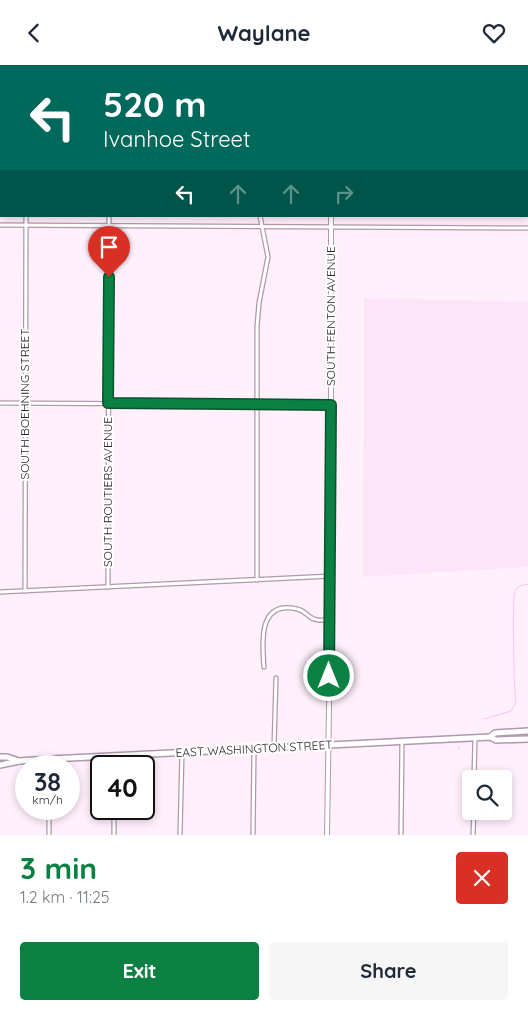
<!DOCTYPE html>
<meta charset="utf-8">
<style>
:root{--surface:#fff;--page:#f6f6f7;--text:#1f2937;--muted:#747a83;--accent:#0b8043}
body{margin:0;font-family:Quicksand,sans-serif;background:var(--page);color:var(--text);height:100vh;display:flex;flex-direction:column;font-size:19px;white-space:nowrap}
*{box-sizing:border-box;margin:0}
p{font-size:16px;color:var(--muted)}
.icon{flex:none;width:28px;height:28px;fill:none;stroke:currentColor;stroke-width:2;stroke-linecap:round;stroke-linejoin:round}
.map{position:relative;height:770px;overflow:hidden}
.details{display:flex;flex-direction:column;background:var(--surface);flex:1}
.details>*{flex:none}
.top-card{position:absolute;left:0px;top:0px;width:529px;height:152px;box-shadow:0 2px 8px #0003;background:#00695c;color:#fff;overflow:hidden}
.fabs{position:absolute;left:462px;top:705px;display:grid;gap:10px}
.fabs a{display:grid;place-items:center;width:50px;height:50px;border-radius:5px;background:var(--surface);box-shadow:0 2px 8px #0003;font-size:25px}
.speed{position:absolute;left:15px;top:690px;display:flex;gap:10px;font-size:25px;font-weight:700;text-align:center}
.speed>*{display:grid;place-content:center;width:65px;height:65px;border-radius:50%;background:var(--surface);box-shadow:0 2px 8px #0003;line-height:1}
.speed small{font-size:12px;font-weight:400}
.speed .limit{border:2px solid #111;border-radius:8px;background:#fff;color:#111}
.pin{position:absolute;display:grid;place-items:center;width:42px;height:42px;color:#fff;margin:-51px -21px;border-radius:50% 50% 50% 0;rotate:-45deg;box-shadow:0 0 5px #0007}
.pin .icon{rotate:45deg}
.me{position:absolute;width:55px;margin:-28px;rotate:0deg;stroke-linejoin:round;filter:drop-shadow(0 0 4px #0008)}
.turn{display:flex;align-items:center;gap:18px;height:105px;padding:0 20px;font-size:22px}
.turn .icon{width:65px;height:65px;stroke-width:2.5}
.turn b{display:block;font-size:35px;line-height:42px}
.lanes{display:flex;align-items:center;height:48px;padding:0 20px;background:#0003;justify-content:center;gap:25px;direction:ltr}
.lanes .off{opacity:.35}
.round{display:grid;place-items:center;flex:none;width:52px;height:52px;border-radius:5px;background:var(--page)}
.summary{display:flex;align-items:center;justify-content:space-between;height:85px;padding:0 20px}
h1{font-size:30px;font-weight:700;line-height:38px;color:var(--accent)}
.primary-button{display:flex;gap:10px;margin-top:auto;padding:10px 20px}
.primary-button a{flex:1;height:58px;border-radius:5px;background:var(--accent);color:#fff;font-size:20px;font-weight:700;line-height:58px;text-align:center}
.primary-button a+a{background:var(--page);color:var(--text)}
header{display:flex;justify-content:space-between;align-items:center;height:65px;padding:0 20px;background:var(--surface);font-size:22px;font-weight:700}
.map>svg:first-child{display:block}
.built{fill:#fde5f9}
.lines{fill:none;stroke-linecap:round;stroke-linejoin:round}
.stream{stroke:#fbc1f2;stroke-width:1}
.minor-casing{stroke:#af99ab;stroke-width:5.5}
.tertiary-casing{stroke:#af99ab;stroke-width:6}
.primary-casing{stroke:#af99ab;stroke-width:8}
.minor{stroke:#fff;stroke-width:3}
.tertiary{stroke:#fff;stroke-width:4}
.primary{stroke:#fff;stroke-width:5}
.route-casing{stroke:#07532c;stroke-width:12}
.route{stroke:#0b8043;stroke-width:9}
.labels{text-anchor:middle;stroke-width:4;stroke-linejoin:round;paint-order:stroke}
.street-label{font-size:12px;fill:#2a2128;stroke:#fff}
</style>
<header><svg class="icon" aria-label="back" viewBox="0 0 24 24"><path d="M15 5l-7 7 7 7"/></svg>Waylane<svg class="icon" aria-label="heart" viewBox="0 0 24 24"><path d="M12 20l-8-8c-3-5 5-10 8-4 3-6 11-1 8 4z"/></svg></header>
<div class="map">
<svg width="528" height="770" viewBox="0 0 528 770">
<rect width="100%" height="100%" fill="#fff0fc"/>
<polygon class="built" points="364,233 528,237 528,502 363,512"/>
<g class="lines">
<g class="stream">
<path d="M484 654 511 646 516 638C514 631 512 532 515 526 517 521 523 520 528 519"/>
<polyline points="459,685 459,682"/>
</g>
<g class="minor-casing">
<g id="minor">
<polyline points="0,160 528,163"/>
<polyline points="0,338 331,340"/>
<polyline points="257,515 257,262 259,238 268,192 260,151"/>
<polyline points="108,522 109,151"/>
<polyline points="25,526 26,151"/>
<polyline points="0,527 331,511"/>
<path d="M264 602C262 577 258 535 297 544 304 545 308 552 314 554 318 556 325 555 330 555"/>
<polyline points="274,683 276,613"/>
<polyline points="50,701 50,694"/>
<polyline points="115,701 115,691"/>
<polyline points="474,714 475,673"/>
<polyline points="49,770 49,744"/>
<polyline points="114,770 114,744"/>
<polyline points="180,770 182,687"/>
<polyline points="253,770 254,684"/>
<polyline points="401,770 402,676"/>
<polyline points="473,770 474,746"/>
</g>
</g>
<g class="tertiary-casing">
<g id="tertiary">
<polyline points="0,22 1,22"/>
<polyline points="327,770 331,511 331,151"/>
</g>
</g>
<g class="primary-casing">
<g id="primary">
<polyline points="490,672 495,668 528,666"/>
<polyline points="0,692 7,692 19,696"/>
<polyline points="0,700 19,696 50,694 490,672 496,675 528,674"/>
</g>
</g>
<use href="#minor" class="minor"/>
<use href="#tertiary" class="tertiary"/>
<use href="#primary" class="primary"/>
</g>
<g class="lines">
<g class="route-casing">
<polyline id="route" points="109,212 108,338 331,340 329,611"/>
</g>
<use href="#route" class="route"/>
</g>
<g class="labels">
<g class="street-label">
<text transform="translate(331 251) rotate(-90)" y="4">SOUTH FENTON AVENUE</text>
<text transform="translate(25 339) rotate(-90)" y="4">SOUTH BOEHNING STREET</text>
<text transform="translate(108 427) rotate(-90)" y="4">SOUTH ROUTIERS AVENUE</text>
<text transform="translate(254 684) rotate(-3)" y="4">EAST WASHINGTON STREET</text>
</g>
</g>
</svg>
<div class="fabs">
<a><svg class="icon" aria-label="search" viewBox="0 0 24 24"><circle cx="10" cy="10" r="6"/><path d="M15 15l6 6"/></svg></a>
</div>
<div class="speed"><div>38<small>km/h</small></div><div class="limit">40</div></div>
<div class="pin" style="left:109px;top:212px;background:#d93025"><svg class="icon" aria-label="arrive" viewBox="0 0 24 24"><path d="M6 21V4h12l-3 4 3 4H6"/></svg></div>
<svg class="me" style="left:329px;top:611px" viewBox="-20 -20 40 40"><circle r="17" fill="#0b8043" stroke="#fff" stroke-width="3"/><path d="M0-11L8 9 0 5-8 9z" fill="#fff"/></svg>
<div class="top-card">
<div class="turn"><svg class="icon" aria-label="left" viewBox="0 0 24 24"><path d="M17 20v-9H6M10 6l-5 5 5 5"/></svg><div><b>520 m</b>Ivanhoe Street</div></div>
<div class="lanes"><svg class="icon" aria-label="left" viewBox="0 0 24 24"><path d="M17 20v-9H6M10 6l-5 5 5 5"/></svg><svg class="icon off" aria-label="ahead" viewBox="0 0 24 24"><path d="M12 20V5M6 11l6-6 6 6"/></svg><svg class="icon off" aria-label="ahead" viewBox="0 0 24 24"><path d="M12 20V5M6 11l6-6 6 6"/></svg><svg class="icon off" aria-label="right" viewBox="0 0 24 24"><path d="M7 20v-9h11M14 6l5 5-5 5"/></svg></div>
</div>
</div>
<section class="details">
<div class="summary"><div><h1>3 min</h1><p>1.2 km · 11:25</p></div><a class="round" style="background:#d93025;color:#fff"><svg class="icon" aria-label="close" viewBox="0 0 24 24"><path d="M6 6l12 12M18 6L6 18"/></svg></a></div>
<div class="primary-button"><a>Exit</a><a>Share</a></div>
</section>
